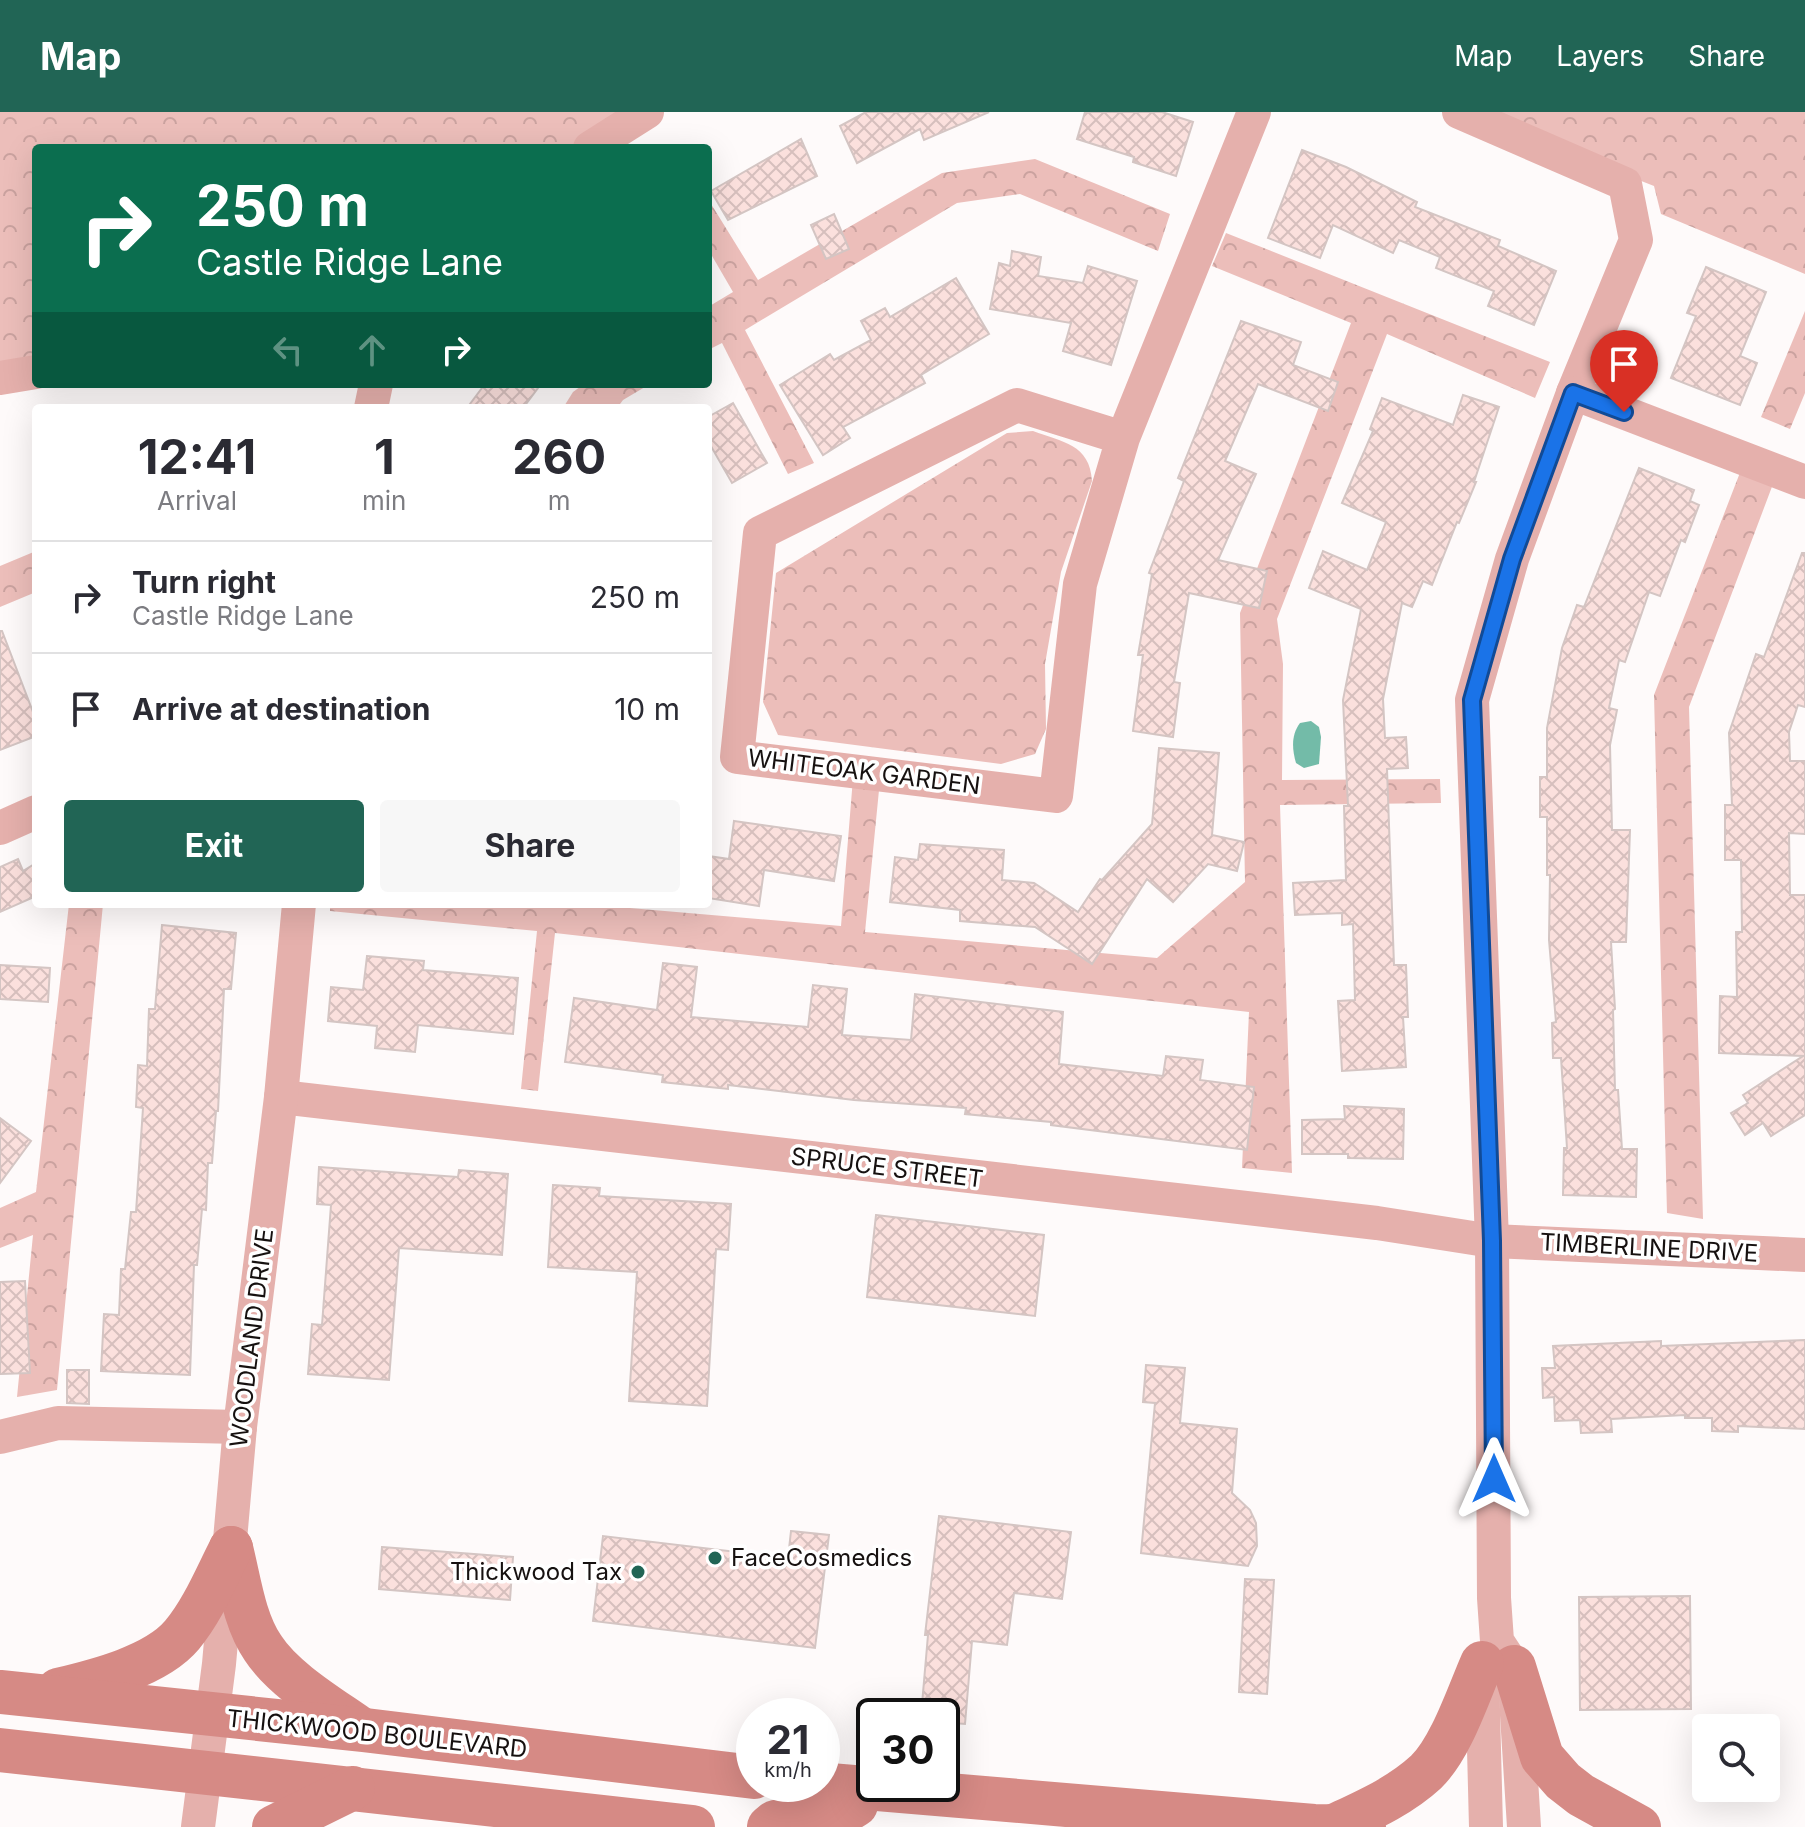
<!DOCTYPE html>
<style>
:root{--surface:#fff;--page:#f7f7f7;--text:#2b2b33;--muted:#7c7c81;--line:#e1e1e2;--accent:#216555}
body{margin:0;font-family:Inter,sans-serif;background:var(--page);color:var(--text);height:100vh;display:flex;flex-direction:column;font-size:30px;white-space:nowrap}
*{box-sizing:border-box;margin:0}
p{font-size:26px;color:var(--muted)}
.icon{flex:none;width:44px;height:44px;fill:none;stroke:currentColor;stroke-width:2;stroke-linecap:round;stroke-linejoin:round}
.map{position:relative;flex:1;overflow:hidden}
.panel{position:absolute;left:32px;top:292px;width:680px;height:504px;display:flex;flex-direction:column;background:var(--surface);border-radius:8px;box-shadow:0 8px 32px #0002}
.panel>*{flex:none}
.guide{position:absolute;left:32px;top:32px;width:680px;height:244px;border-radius:8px;box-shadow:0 8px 32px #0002;background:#0b6e4f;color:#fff;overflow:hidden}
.controls{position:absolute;left:1692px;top:1602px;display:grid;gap:16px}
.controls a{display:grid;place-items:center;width:88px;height:88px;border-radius:8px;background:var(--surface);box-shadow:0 8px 32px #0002;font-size:40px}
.speed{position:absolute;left:736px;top:1586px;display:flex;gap:16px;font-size:40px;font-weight:700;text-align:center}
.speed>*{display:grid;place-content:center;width:104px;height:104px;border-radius:50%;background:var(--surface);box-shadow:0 8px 32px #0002;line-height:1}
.speed small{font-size:20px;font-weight:400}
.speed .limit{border:4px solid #111;border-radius:12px;background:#fff;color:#111}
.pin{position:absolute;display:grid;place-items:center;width:68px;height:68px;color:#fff;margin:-82px -34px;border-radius:50% 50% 50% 0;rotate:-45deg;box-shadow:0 0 8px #0007}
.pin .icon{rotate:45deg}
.me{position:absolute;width:88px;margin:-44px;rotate:0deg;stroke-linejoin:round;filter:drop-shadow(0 0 6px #0008)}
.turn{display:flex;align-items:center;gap:28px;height:168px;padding:0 32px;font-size:36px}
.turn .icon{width:104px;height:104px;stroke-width:2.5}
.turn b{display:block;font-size:56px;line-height:68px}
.lanes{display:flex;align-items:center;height:76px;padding:0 32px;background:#0003;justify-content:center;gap:40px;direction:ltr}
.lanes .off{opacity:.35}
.eta{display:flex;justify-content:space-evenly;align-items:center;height:136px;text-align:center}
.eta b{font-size:48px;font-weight:700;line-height:56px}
.action{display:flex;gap:16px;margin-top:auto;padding:16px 32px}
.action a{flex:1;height:92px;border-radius:8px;background:var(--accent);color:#fff;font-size:32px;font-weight:700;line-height:92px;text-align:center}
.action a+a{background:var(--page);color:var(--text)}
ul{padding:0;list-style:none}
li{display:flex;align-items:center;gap:24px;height:112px;padding:0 32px;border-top:2px solid var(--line)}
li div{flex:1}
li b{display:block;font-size:30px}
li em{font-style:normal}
header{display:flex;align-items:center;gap:48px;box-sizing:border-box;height:112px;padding:0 40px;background:var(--accent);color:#fff}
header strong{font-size:38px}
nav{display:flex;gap:44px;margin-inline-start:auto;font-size:28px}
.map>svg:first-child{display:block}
.park{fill:url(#park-crowns)}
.water{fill:#73bba8}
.building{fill:url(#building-cross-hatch);stroke:#d4c5c3;stroke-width:2}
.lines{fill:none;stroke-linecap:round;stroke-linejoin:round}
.minor{stroke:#e5b0ac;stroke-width:34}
.secondary{stroke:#d68a85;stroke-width:44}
.route-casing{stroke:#114b97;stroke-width:20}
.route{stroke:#1a73e8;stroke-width:14}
.poi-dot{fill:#216555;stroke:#fff;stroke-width:3}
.labels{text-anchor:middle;stroke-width:7;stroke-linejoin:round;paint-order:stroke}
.street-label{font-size:24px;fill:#161110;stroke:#fff}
.poi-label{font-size:24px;fill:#161110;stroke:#fff;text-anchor:start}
</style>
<header>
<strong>Map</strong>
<nav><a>Map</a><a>Layers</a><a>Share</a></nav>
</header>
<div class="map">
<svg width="1805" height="1715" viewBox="0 0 1805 1715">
<defs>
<pattern id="park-crowns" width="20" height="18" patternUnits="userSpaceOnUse" patternTransform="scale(2)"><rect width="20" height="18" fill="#ecbeba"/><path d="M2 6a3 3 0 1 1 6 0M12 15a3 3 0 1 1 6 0" fill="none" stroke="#caa29f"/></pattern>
<pattern id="building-cross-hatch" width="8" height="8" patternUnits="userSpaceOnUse" patternTransform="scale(2)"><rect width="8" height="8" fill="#fbe0dd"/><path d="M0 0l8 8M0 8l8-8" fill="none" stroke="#d6bfbd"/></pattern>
</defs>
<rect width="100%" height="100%" fill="#fefafa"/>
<g class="park">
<polygon points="0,0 629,0 568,36 36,36 36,251 0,259"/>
<polygon points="1465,0 1805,0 1805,162 1661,102 1654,74"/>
<polygon points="1035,47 1170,102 1158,139 1020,82 957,91 745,218 814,351 788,362 722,231 708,238 708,195 733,180 708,137 708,87 758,168 942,61"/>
<polygon points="1226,121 1550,250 1535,286 1387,222 1277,507 1283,552 1282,668 1440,667 1441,691 1280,693 1292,1061 1242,1056 1249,900 555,821 538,979 521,977 537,819 330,799 330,792 616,792 618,795 841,814 853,666 880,668 865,820 1157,846 1245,770 1240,501 1351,211 1212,154"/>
<polygon points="1805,199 1805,281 1790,317 1761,305"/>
<polygon points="584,272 650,272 623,288 617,296 563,296 573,280"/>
<path d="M1033 319C1062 330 1090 332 1092 369L1061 460 1045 552 1046 617 1035 642 1001 652 778 623 763 590 776 461 1007 321Z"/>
<polygon points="1741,358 1773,372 1689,595 1703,1107 1667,1101 1654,583"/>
<polygon points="36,439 36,480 0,495 0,454"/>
<polygon points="69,792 103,792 57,1278 17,1285 33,1123 0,1136 0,1096 36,1080"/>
</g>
<path class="water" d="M1311 609 1319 615 1321 625 1319 652 1304 656 1296 651C1292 637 1291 623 1300 611Z"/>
<g class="building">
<polygon points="866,0 989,0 924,28 920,17 857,51 840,14"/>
<polygon points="1085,0 1162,0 1193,10 1176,64 1133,50 1134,45 1077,27"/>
<polygon points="801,27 817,64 728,108 711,79"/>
<polygon points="1302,38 1346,55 1417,90 1415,95 1500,128 1498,134 1556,159 1534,213 1488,194 1494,179 1436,156 1440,145 1399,128 1393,141 1333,113 1320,146 1268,126"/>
<polygon points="834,102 849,137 826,147 811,113"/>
<polygon points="1012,139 1041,145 1038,164 1083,171 1088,154 1137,169 1111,253 1063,239 1071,211 990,197 999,151 1010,154"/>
<polygon points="1706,155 1766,180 1740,244 1757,251 1740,293 1671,266 1696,204 1687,201"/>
<polygon points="956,166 989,222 921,263 925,271 843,315 850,326 823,343 780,273 830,242 834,248 871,228 861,209 885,196 890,205"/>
<polygon points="1241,209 1301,230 1293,253 1338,270 1328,299 1258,272 1225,349 1256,362 1218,448 1267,459 1259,496 1189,481 1174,570 1180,571 1173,625 1133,619 1143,543 1138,543 1152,462 1149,461 1184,369 1178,366"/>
<polygon points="485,272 541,272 523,296 467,296"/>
<polygon points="1463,283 1499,295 1474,370 1476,370 1459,411 1457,410 1432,473 1423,469 1412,495 1402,491 1383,587 1385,626 1406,625 1408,656 1387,657 1394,853 1406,853 1408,905 1403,905 1406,955 1342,959 1338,889 1355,888 1353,812 1342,813 1342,801 1295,803 1293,771 1346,768 1344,694 1348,694 1343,588 1361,497 1309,476 1323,439 1367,458 1386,410 1342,391 1373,319 1370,317 1382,286 1453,313"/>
<polygon points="733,291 767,351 732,371 708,329 708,305"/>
<polygon points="1639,356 1694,378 1690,389 1699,393 1685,430 1681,428 1660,484 1649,480 1625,550 1619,548 1609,596 1617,598 1610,633 1612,718 1630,718 1626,830 1611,830 1615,897 1613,898 1615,978 1618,978 1622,1037 1637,1037 1636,1085 1563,1083 1564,1036 1567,1036 1561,946 1553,946 1552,911 1556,910 1549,828 1550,763 1547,763 1547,705 1540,705 1540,665 1547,665 1547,616 1562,536 1577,493 1584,495"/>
<polygon points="1802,441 1805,441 1805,595 1798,593 1789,620 1790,649 1805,649 1805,722 1789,721 1790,783 1805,783 1805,1003 1771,1024 1763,1011 1745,1023 1731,1001 1748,991 1743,983 1803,944 1719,941 1720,884 1737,885 1736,820 1742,820 1741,748 1725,748 1725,693 1732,693 1729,621 1756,542 1764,545"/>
<polygon points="0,519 2,519 36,608 36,624 0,638"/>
<polygon points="1159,636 1219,641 1212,723 1244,730 1237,759 1208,752 1173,790 1147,767 1092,852 1035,815 960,809 960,798 890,790 895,745 918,748 920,732 1004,738 1002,768 1034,771 1078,800 1100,767 1102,768 1152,712"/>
<polygon points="734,709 841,724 834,769 764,758 759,794 708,786 708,744 729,747"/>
<polygon points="18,747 23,759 36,751 36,784 0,800 0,755"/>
<polygon points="162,813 236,821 231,877 224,877 218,999 216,999 212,1051 208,1051 206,1098 202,1097 197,1153 194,1153 190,1263 101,1259 104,1202 119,1203 121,1157 125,1157 131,1100 136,1100 143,996 136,995 138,953 147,954 149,897 155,897"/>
<polygon points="367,844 424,849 423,858 518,866 513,922 418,913 415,940 375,936 377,914 328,909 331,875 363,878"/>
<polygon points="663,851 697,855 691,905 808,915 813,873 847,877 842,923 911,928 915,882 1063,900 1059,952 1163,964 1166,944 1203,948 1200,968 1254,975 1247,1038 1051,1013 1051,1010 965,1002 966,996 854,988 728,973 728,977 662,970 663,963 565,950 574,886 657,898"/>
<polygon points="0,853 50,856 48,890 0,887"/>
<polygon points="1344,994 1404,997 1403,1047 1348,1046 1348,1042 1302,1042 1302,1008 1345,1007"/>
<polygon points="0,1006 31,1029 0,1071"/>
<polygon points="319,1055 458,1065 459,1058 508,1062 502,1143 399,1136 389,1268 308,1262 312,1212 322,1213 331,1093 317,1092"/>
<polygon points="553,1073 600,1076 599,1084 731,1092 728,1138 716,1137 707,1294 629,1289 637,1160 548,1155"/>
<polygon points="876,1103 1044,1123 1035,1204 867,1185"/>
<polygon points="25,1169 30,1261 0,1262 0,1170"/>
<polygon points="1805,1228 1805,1317 1738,1314 1738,1320 1712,1319 1712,1306 1685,1306 1685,1303 1611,1307 1612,1320 1581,1321 1580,1308 1555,1309 1554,1285 1543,1286 1542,1256 1555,1256 1553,1234 1661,1229 1661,1234"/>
<polygon points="1146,1253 1185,1256 1180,1311 1237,1317 1232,1381 1250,1398 1256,1411 1257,1434 1248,1454 1141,1441 1155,1291 1143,1290"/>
<polygon points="67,1258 89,1258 89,1292 67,1291"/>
<polygon points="939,1404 1071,1420 1062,1487 1014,1481 1007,1533 972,1529 965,1612 942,1610 942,1604 921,1604 928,1523 925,1523"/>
<polygon points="791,1419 829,1423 815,1536 593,1509 603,1424 788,1446"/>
<polygon points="382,1435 513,1445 510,1488 379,1477"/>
<polygon points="1245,1467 1274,1468 1267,1582 1239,1580"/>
<polygon points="1690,1484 1691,1597 1580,1598 1579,1485"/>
</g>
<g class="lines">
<g class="minor">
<polyline points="1459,0 1625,72 1636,128 1573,281 1512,447 1472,588 1492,1129 1494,1486 1497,1529 1514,1555 1524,1715"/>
<polyline points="590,36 647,0"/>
<polyline points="0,266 36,260"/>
<polyline points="1573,281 1805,370"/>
<polyline points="371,296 376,272"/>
<polyline points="1123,326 1017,293 760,421 737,645 1056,684 1080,472 1123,326 1254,0"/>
<polyline points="0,716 36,700"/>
<polyline points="281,985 1377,1111 1492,1129 1805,1143"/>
<polyline points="0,1325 58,1311 240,1315"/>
<polyline points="1482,1559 1486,1715"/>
<polyline points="198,1715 219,1552 240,1315 281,985 299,792"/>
</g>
<g class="secondary">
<path d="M231 1436C239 1467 244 1509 263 1536 283 1567 328 1594 358 1615"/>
<polyline points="1514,1555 1542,1645 1563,1669 1581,1683 1639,1715"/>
<path d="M58 1578C96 1569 156 1554 182 1523 203 1498 216 1465 231 1436"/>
<polyline points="0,1580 364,1618 754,1665"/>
<polyline points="0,1638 693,1715"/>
<polyline points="818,1672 1314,1714 1364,1715"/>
<path d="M1336 1713C1368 1698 1400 1684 1426 1660 1451 1636 1468 1583 1482 1551"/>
<polyline points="274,1715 353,1676"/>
<polyline points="769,1715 775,1710 846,1699 856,1693 860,1677"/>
</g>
</g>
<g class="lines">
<g class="route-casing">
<polyline id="route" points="1494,1367 1492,1129 1472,588 1512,447 1573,281 1624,300"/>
</g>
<use href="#route" class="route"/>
</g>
<g class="poi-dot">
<circle cx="715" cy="1446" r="8"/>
<circle cx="638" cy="1460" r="8"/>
</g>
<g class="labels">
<g class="street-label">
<text transform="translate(864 660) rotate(7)" y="8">WHITEOAK GARDEN</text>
<text transform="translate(887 1056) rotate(7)" y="8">SPRUCE STREET</text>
<text transform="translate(1649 1136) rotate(3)" y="8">TIMBERLINE DRIVE</text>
<text transform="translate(252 1226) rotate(-83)" y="8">WOODLAND DRIVE</text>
<text transform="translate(377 1622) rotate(6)" y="8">THICKWOOD BOULEVARD</text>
</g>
<g class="poi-label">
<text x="731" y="1454">FaceCosmedics</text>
<text x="622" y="1468" text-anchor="end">Thickwood Tax</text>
</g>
</g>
</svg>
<div class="controls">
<a><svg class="icon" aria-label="search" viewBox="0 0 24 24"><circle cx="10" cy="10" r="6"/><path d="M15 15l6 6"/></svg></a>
</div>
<div class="speed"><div>21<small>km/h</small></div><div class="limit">30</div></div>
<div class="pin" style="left:1624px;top:300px;background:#d93025"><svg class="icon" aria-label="arrive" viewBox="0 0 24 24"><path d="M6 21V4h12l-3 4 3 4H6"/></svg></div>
<svg class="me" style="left:1494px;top:1367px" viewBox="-20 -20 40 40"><path d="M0-17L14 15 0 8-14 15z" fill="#1a73e8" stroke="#fff" stroke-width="4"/></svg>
<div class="guide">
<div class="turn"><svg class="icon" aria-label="right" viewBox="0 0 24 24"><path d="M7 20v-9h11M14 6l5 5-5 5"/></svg><div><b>250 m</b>Castle Ridge Lane</div></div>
<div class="lanes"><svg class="icon off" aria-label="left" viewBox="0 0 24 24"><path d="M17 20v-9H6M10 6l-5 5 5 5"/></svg><svg class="icon off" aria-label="ahead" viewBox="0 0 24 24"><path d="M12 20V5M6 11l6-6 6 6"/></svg><svg class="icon" aria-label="right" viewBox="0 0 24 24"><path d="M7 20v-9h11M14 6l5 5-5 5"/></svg></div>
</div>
<section class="panel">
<div class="eta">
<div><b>12:41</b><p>Arrival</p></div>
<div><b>1</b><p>min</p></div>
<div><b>260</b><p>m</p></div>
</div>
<ul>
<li><svg class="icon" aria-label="right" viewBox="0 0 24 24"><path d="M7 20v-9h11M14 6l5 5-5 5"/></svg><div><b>Turn right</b><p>Castle Ridge Lane</p></div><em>250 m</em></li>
<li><svg class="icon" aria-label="arrive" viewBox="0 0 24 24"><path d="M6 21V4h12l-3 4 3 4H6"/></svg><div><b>Arrive at destination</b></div><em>10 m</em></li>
</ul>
<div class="action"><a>Exit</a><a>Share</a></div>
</section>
</div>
